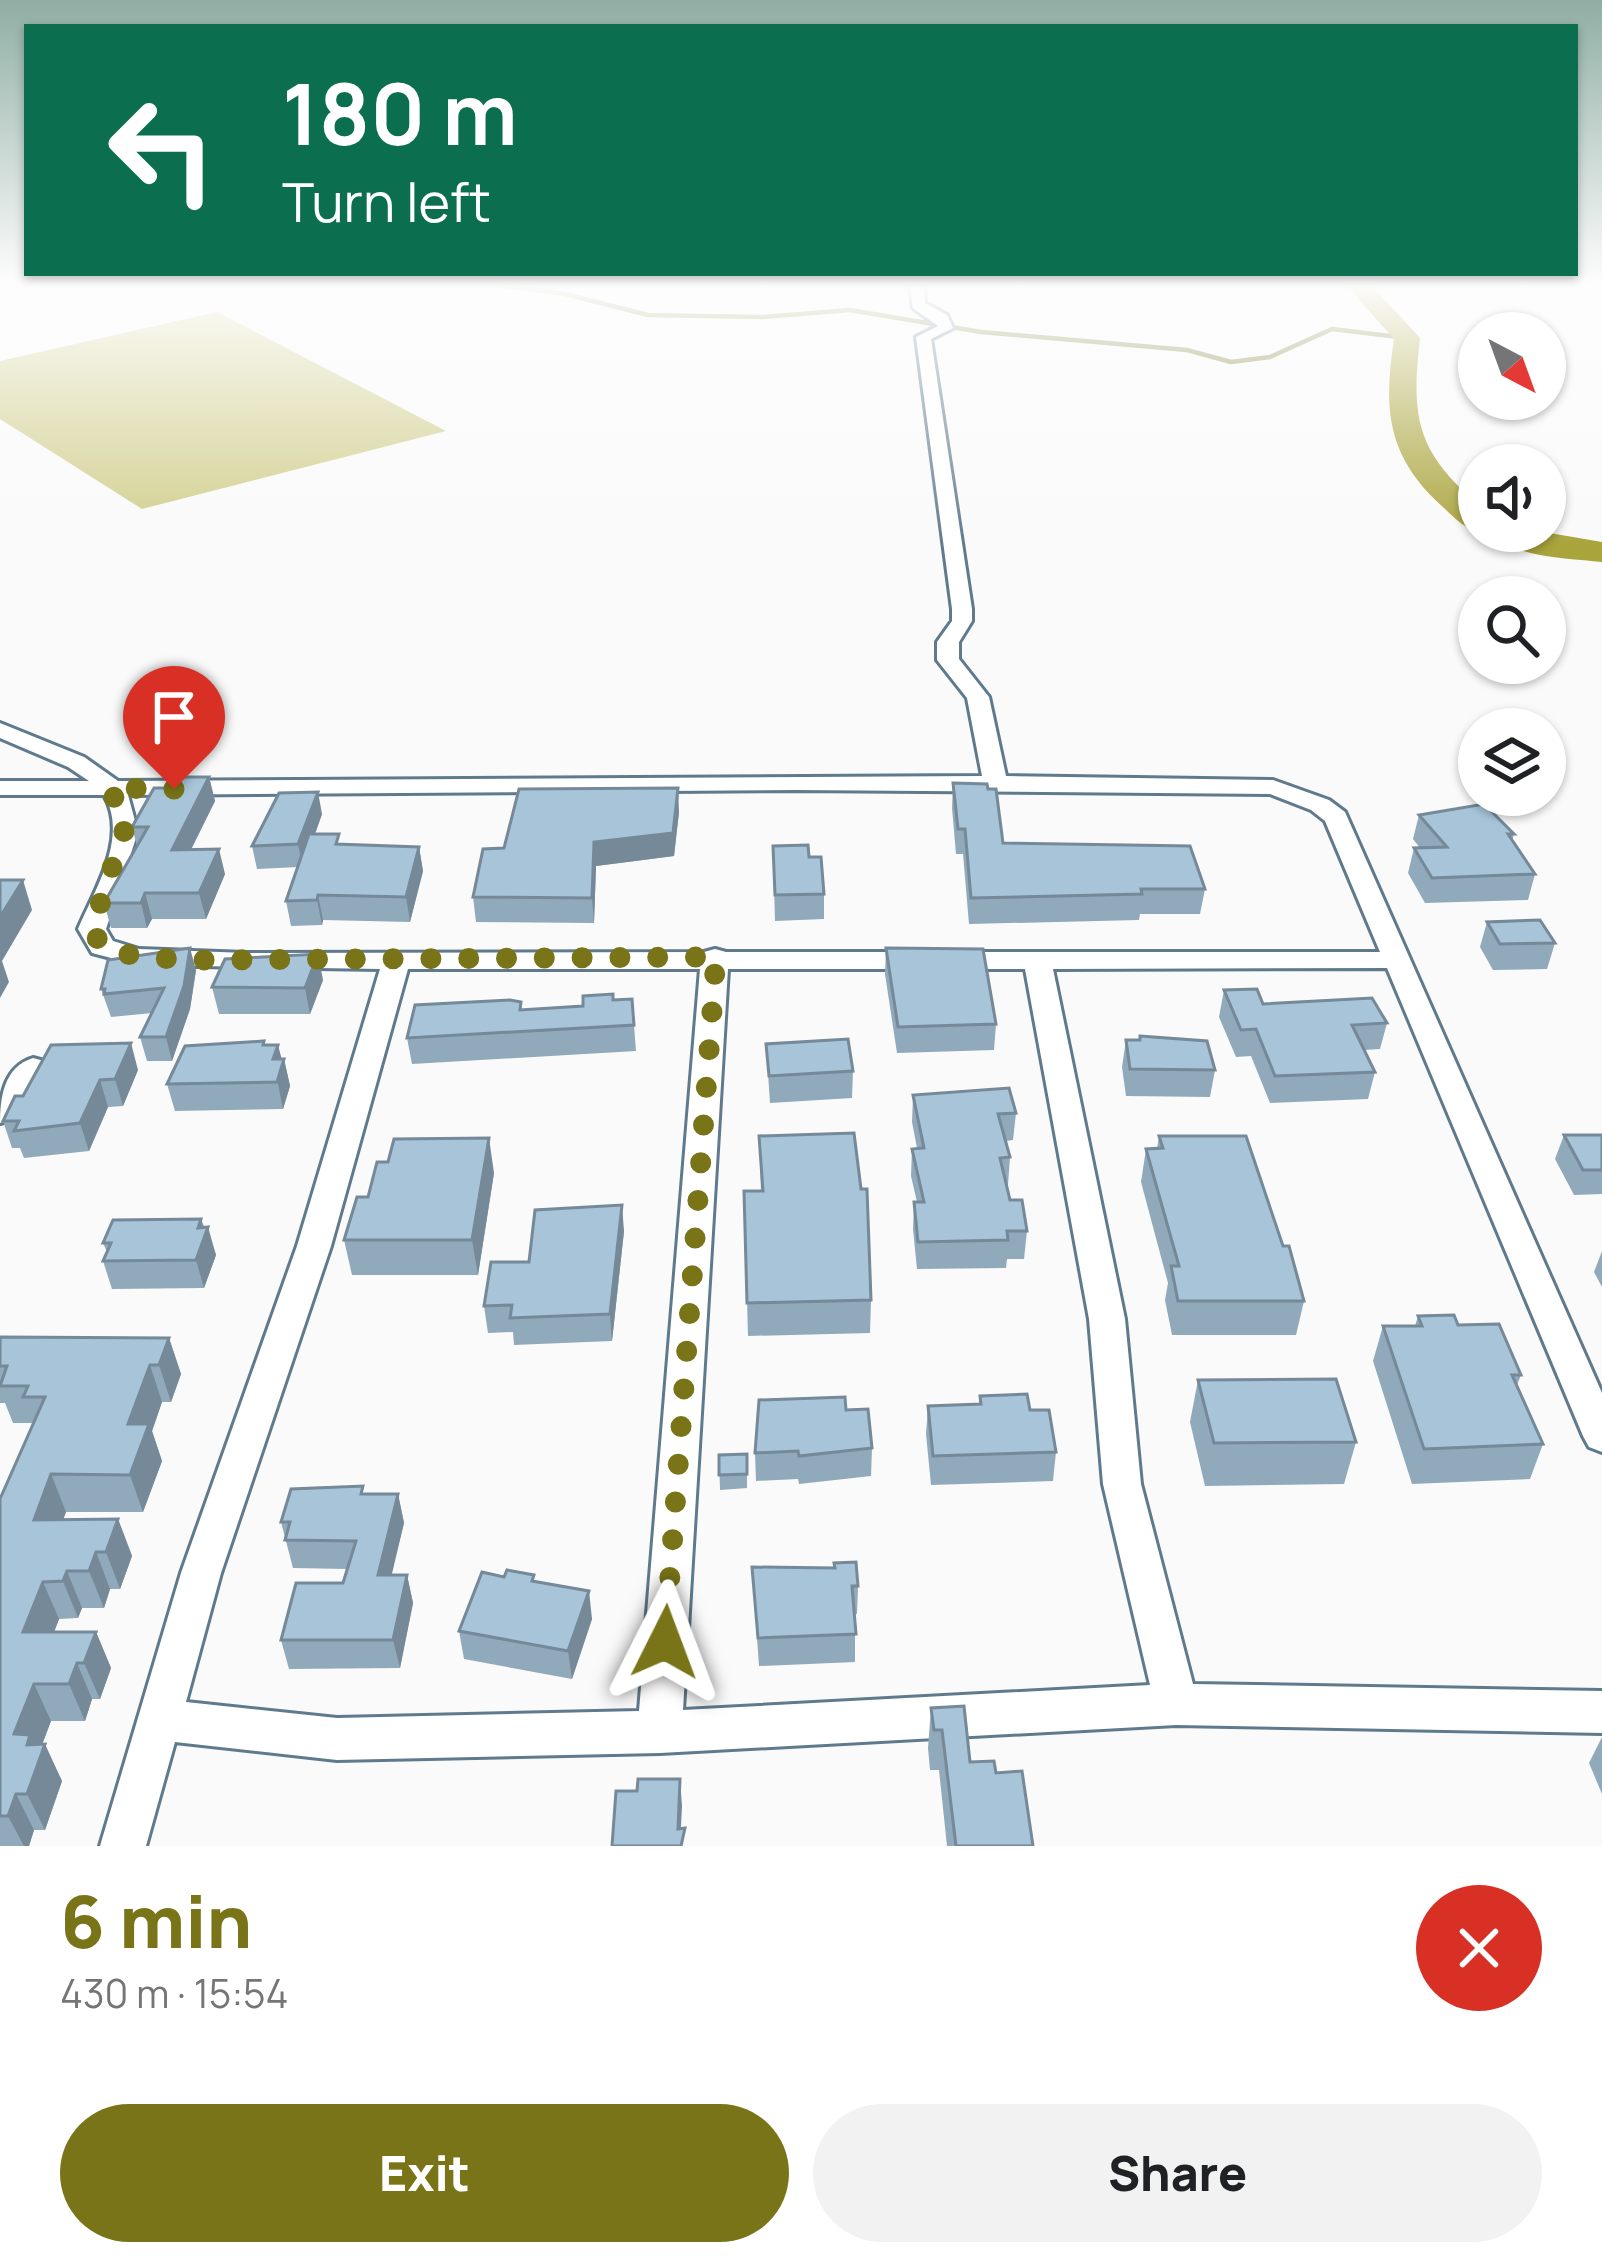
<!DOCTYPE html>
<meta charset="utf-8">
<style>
:root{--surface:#fff;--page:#f2f2f2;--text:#202124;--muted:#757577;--accent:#797418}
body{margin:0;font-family:Manrope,sans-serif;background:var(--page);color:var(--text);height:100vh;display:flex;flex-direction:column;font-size:45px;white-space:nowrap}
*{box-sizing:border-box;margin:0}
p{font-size:39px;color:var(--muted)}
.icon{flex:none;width:66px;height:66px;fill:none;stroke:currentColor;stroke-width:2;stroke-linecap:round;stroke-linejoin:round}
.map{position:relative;height:1846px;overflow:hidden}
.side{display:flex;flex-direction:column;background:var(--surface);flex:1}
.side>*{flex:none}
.hud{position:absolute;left:24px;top:24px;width:1554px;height:252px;border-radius:0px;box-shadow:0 3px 9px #0004;background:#0b6e4f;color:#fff;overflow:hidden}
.needle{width:78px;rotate:139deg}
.fabs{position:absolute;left:1458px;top:312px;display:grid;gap:24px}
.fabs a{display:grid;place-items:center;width:108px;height:108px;border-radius:50%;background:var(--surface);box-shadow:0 3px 9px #0004;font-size:60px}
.pin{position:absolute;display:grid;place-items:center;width:102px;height:102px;color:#fff;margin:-123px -51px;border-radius:50% 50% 50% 0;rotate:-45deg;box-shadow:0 0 12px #0007}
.pin .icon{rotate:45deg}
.me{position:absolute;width:132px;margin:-66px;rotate:3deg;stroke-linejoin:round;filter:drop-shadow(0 0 9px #0008)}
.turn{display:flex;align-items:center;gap:42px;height:252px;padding:0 60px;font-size:54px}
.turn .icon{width:156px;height:156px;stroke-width:2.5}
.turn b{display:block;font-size:84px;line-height:102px}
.round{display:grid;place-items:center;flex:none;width:126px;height:126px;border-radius:63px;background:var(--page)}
.summary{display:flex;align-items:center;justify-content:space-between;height:204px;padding:0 60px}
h1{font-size:72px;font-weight:800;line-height:90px;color:var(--accent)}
.action{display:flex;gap:24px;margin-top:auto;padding:24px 60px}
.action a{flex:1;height:138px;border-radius:72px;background:var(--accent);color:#fff;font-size:48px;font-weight:800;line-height:138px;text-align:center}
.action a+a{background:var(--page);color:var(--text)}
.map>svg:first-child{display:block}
.green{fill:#d1ce8c}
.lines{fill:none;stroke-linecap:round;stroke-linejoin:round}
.stream{stroke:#7b7a33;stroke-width:4.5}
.river{fill:#aaa43c;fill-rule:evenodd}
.minor-casing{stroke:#5f7a8d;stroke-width:6}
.minor{fill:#fff;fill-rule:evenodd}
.wall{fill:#90a9bb}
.shaded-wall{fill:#758998}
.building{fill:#a7c4d9;stroke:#758998;stroke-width:3}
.route{stroke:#797418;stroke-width:21;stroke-dasharray:0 37.8}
</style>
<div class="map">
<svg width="1602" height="1846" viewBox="0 0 1602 1846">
<rect width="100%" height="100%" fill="#fafafa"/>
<polygon class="green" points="217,312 446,431 142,509 0,419 0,361"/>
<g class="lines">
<polyline class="stream" points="501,286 561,293 648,315 763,317 850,310 981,332 1187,350 1231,362 1270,357 1332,329 1407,338"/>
<g class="river">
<path d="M1347 286H1372L1420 338C1411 418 1416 451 1479 505L1483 531C1465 530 1457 520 1444 508 1387 457 1383 411 1394 339Z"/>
<path d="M1488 531H1538L1602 542V562C1569 558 1511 558 1488 531Z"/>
</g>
<g class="minor-casing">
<g id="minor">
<path d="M910 286H924L925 303 947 315 953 328 931 339 972 609V621L959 642V659L989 697 1006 776 1273 780 1329 800 1345 812 1602 1393V1452L1589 1447 1583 1436 1387 968 1053 969 1125 1319 1141 1484 1193 1684 1602 1691V1733L1176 1725 660 1753 337 1760 175 1742 146 1846H100L181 1573 297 1246 380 969 138 965 92 953 78 929C95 889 129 837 104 795H0V781H89L68 767 0 738V723L84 757 118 781 982 776 967 698 937 660V642L952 621V609L916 337 938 326 913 308ZM796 790 1270 794 1311 810 1325 821 1380 952H726L715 949 704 952 246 953 139 949 113 941 106 929 138 832 128 795ZM408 969H700L639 1711 337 1718 186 1702 221 1573 331 1246ZM728 969H1025L1089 1319 1103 1484 1150 1685 683 1710Z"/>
<path d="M33 1058 44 1061 48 1068 11 1120 0 1123C0 1097 4 1067 33 1058Z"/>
</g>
</g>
<use href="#minor" class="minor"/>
</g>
<g class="wall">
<polygon points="209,777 215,801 191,850 225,874 206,919 152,919 147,928 111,928 104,903 137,846 132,827 165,788"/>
<polygon points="953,783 1003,843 1205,889 1200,914 1140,914 1139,920 969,924 963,854 956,854 952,808"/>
<polygon points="679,812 674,856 596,866 594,923 476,922 473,897 504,848"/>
<polygon points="322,814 315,834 341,845 419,847 423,871 410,922 323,920 322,925 291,926 286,901 298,867 257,869 252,846"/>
<polygon points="1419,815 1514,834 1512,841 1535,874 1528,900 1425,903 1408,873 1414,848 1420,848 1413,839"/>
<polygon points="773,846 809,857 824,894 824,919 775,921"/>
<polygon points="1487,922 1555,943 1547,969 1493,970 1480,947"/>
<polygon points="886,948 996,1024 994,1050 897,1053 885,974"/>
<polygon points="196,970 190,1009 172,1061 147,1061 140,1037 152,1013 111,1017 101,989"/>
<polygon points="323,980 310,1014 219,1014 212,987"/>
<polygon points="1224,990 1263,1004 1387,1023 1380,1049 1364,1050 1375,1072 1368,1099 1270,1103 1251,1056 1236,1057 1219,1017"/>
<polygon points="632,999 636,1051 412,1064 407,1038 522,1010 583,1006"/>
<polygon points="1140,1036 1215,1070 1210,1097 1126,1096 1122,1067 1126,1040 1139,1040"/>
<polygon points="264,1041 265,1045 281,1059 284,1059 290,1086 283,1109 175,1111 167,1084"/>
<polygon points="766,1044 853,1071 852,1098 770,1103"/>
<polygon points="138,1070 123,1106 108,1107 89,1151 24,1158 20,1148 12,1148 3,1121 23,1096"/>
<polygon points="913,1095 1016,1113 1013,1140 1006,1141 1010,1157 1008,1185 1006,1185 1010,1200 1027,1231 1024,1259 1007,1259 1006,1268 917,1269 913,1229 914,1202 917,1202 911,1176 912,1149 917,1148 912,1122"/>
<polygon points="1564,1135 1602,1135 1602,1194 1574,1195 1555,1159"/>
<polygon points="759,1136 871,1300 870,1333 748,1336 744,1191 761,1191"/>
<polygon points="1159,1136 1283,1246 1304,1301 1296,1335 1172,1335 1165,1300 1168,1283 1141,1182 1146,1149 1157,1149"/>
<polygon points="494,1173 478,1275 352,1275 344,1240 368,1197"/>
<polygon points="201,1219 216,1255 204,1288 112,1289 103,1261 107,1252 103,1243"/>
<polygon points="624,1231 612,1341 514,1345 513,1332 488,1333 484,1306 529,1262"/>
<polygon points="1602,1251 1602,1287 1594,1272"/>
<polygon points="1418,1316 1458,1325 1521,1375 1517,1385 1543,1444 1530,1479 1412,1484 1373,1361 1383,1326 1415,1326"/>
<polygon points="0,1337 169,1338 181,1374 171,1402 162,1402 152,1431 162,1461 143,1512 66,1512 63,1520 118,1519 132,1556 120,1589 110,1589 104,1608 82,1608 78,1618 59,1619 54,1632 96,1632 111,1668 100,1699 92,1699 85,1721 51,1721 42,1744 62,1781 45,1830 34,1830 29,1846 0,1846 0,1499 33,1423 13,1423 5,1403 0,1403"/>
<polygon points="1198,1380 1356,1442 1344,1484 1205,1486 1190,1422"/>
<polygon points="980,1396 1030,1410 1056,1452 1053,1481 931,1485 926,1434 928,1406 979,1404"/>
<polygon points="846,1410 872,1448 871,1476 799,1484 798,1479 756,1481 755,1453"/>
<polygon points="747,1454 747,1488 720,1490 719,1455"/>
<polygon points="365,1494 398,1494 404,1523 391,1575 407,1575 413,1603 400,1668 289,1669 281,1640 343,1583 347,1569 293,1568 281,1522"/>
<polygon points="752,1567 858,1586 857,1614 855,1614 855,1662 759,1666"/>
<polygon points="535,1581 592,1619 572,1679 464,1659 459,1631"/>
<polygon points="931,1708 970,1762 996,1773 1033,1846 947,1846 939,1770 930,1770 928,1748"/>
<polygon points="1602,1737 1602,1794 1589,1763"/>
</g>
<g class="shaded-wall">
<polygon points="209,777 215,801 178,875 172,850"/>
<polygon points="678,788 679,812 674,856 596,866 594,923 592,898 594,842"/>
<polygon points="318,792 322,814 303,867 298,844"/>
<polygon points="419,847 423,871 410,922 406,897"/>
<polygon points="219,849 225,874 206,919 199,893"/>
<polygon points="23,880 32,910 2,961 9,982 0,998 0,917"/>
<polygon points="145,893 152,919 147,928 141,903"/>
<polygon points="318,895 323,920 322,925 317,900"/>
<polygon points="190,948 196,970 190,1009 172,1061 166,1037"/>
<polygon points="318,954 323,980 310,1014 305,988"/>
<polygon points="131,1043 138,1070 123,1106 115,1079"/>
<polygon points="278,1045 283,1064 284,1059 290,1086 283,1109 273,1059"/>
<polygon points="100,1080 108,1107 89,1151 80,1123"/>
<polygon points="489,1138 494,1173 478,1275 472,1240"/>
<polygon points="622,1205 624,1231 612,1341 610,1314"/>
<polygon points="201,1219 205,1234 208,1227 216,1255 204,1288 196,1260 198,1228"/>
<polygon points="169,1338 181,1374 171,1402 159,1365"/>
<polygon points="150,1365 162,1402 152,1431 162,1461 143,1512 130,1475 128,1424"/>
<polygon points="51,1474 66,1512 49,1557 34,1520"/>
<polygon points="398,1494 404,1523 385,1603 378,1575"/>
<polygon points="118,1519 132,1556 120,1589 106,1552"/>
<polygon points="96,1552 110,1589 104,1608 89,1571"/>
<polygon points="67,1571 82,1608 78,1618 63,1581"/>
<polygon points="407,1575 413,1603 400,1668 393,1640"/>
<polygon points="43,1582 59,1619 40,1669 23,1632"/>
<polygon points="589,1591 592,1619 572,1679 568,1651"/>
<polygon points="96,1632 111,1668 100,1699 84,1663"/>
<polygon points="77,1663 92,1699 85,1721 69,1684"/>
<polygon points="34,1684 51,1721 39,1753 45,1744 62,1781 45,1830 27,1794 14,1734"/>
<polygon points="680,1779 682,1806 680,1846 678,1829"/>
<polygon points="16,1794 34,1830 29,1846 24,1846 8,1816"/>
</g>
<g class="building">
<polygon points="171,777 209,777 172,850 219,849 199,893 145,893 141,903 104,903 148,827 132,827 154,788 165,788"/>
<polygon points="953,783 987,784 988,789 996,789 1003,843 1190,846 1205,889 1141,889 1142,894 971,898 965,829 958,829"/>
<polygon points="678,788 673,833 594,842 592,898 473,897 483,849 504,848 519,789"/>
<polygon points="318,792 298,844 252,846 279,793"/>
<polygon points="1484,804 1514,834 1508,834 1535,874 1432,878 1414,848 1447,847 1419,815"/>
<polygon points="309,834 339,834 336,844 419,847 406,897 318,895 317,900 286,901"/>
<polygon points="808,845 809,857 821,857 824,894 775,895 773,846"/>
<polygon points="0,880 23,880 0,917"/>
<polygon points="1540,920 1555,943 1500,944 1487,922"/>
<polygon points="190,948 184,986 166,1037 140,1037 164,988 104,994 105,989 101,989 108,960"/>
<polygon points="886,948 983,949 996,1024 898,1027"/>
<polygon points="318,954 305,988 212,987 225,959"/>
<polygon points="1257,989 1263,1004 1372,998 1387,1023 1352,1025 1375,1072 1275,1076 1256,1029 1241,1030 1224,990"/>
<polygon points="613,994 613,1000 632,999 634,1025 407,1038 415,1005 510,1000 521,1002 520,1010 583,1006 583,996"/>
<polygon points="1140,1036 1207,1041 1215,1070 1130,1069 1126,1040 1140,1040"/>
<polygon points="848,1039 853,1071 769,1076 766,1044"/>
<polygon points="264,1041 263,1045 278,1045 273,1059 284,1059 277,1082 167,1084 185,1046"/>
<polygon points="131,1043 115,1079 100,1080 80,1123 14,1131 19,1121 3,1121 15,1096 23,1096 51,1045"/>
<polygon points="1009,1088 1016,1113 998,1114 1010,1157 1000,1158 1010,1200 1022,1200 1027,1231 1007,1231 1008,1240 918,1242 914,1202 924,1202 912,1149 924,1148 913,1095"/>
<polygon points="854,1133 861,1189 867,1189 871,1300 747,1303 744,1191 763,1191 759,1136"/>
<polygon points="1564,1135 1602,1135 1602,1170 1583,1170"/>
<polygon points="1159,1136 1246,1136 1283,1246 1289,1246 1304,1301 1178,1301 1171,1266 1179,1266 1146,1149 1163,1148"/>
<polygon points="489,1138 472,1240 344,1240 357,1197 368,1197 377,1162 388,1162 394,1139"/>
<polygon points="622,1205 610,1314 510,1318 512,1305 484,1306 491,1262 529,1262 535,1210"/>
<polygon points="201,1219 198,1228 208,1227 196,1260 103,1261 111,1243 103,1243 113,1220"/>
<polygon points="1454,1315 1458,1325 1499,1324 1521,1375 1512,1375 1543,1444 1424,1449 1383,1326 1422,1326 1418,1316"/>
<polygon points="0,1337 169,1338 159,1365 150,1365 128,1424 149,1424 130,1475 51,1474 34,1520 118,1519 106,1552 96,1552 89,1571 67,1571 63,1581 43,1582 23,1632 96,1632 84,1663 77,1663 69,1684 34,1684 14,1734 30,1735 27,1745 45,1744 27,1794 16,1794 8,1816 0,1816 0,1499 45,1397 23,1397 28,1386 0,1386 7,1366 0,1366"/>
<polygon points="1336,1379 1356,1442 1214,1443 1198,1380"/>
<polygon points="1027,1394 1030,1410 1049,1410 1056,1452 933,1456 928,1406 981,1404 980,1396"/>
<polygon points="845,1397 846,1410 868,1409 872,1448 799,1456 798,1451 755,1453 759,1400"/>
<polygon points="747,1454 747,1474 719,1475 719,1455"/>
<polygon points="363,1486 361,1494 398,1494 378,1575 407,1575 393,1640 281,1640 296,1583 343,1583 356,1541 285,1540 290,1522 281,1522 291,1489"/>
<polygon points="856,1562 858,1586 852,1586 856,1634 758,1638 752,1567 835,1568 834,1563"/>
<polygon points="507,1570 534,1575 532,1581 589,1591 568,1651 459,1631 482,1572 504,1577"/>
<polygon points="964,1706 970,1762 994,1761 996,1773 1022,1771 1033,1846 956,1846 942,1730 934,1730 931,1708"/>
<polygon points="638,1779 680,1779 678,1829 685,1828 681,1846 612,1846 616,1791 637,1791"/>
</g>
<linearGradient id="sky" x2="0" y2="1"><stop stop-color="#8faea3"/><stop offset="0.52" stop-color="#fdfdfd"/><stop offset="1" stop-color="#fdfdfd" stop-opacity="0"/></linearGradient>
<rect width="1602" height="545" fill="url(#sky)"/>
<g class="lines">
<polyline class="route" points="174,789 109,788 127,822 92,929 102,947 138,957 195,960 716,957 665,1642"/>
</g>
</svg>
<div class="fabs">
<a><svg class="needle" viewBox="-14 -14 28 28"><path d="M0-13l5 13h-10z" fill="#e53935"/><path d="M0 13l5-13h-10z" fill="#757577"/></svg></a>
<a><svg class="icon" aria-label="sound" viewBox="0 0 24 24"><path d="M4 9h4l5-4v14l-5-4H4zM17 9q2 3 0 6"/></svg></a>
<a><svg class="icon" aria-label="search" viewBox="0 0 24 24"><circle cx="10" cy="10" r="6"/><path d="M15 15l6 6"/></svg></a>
<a><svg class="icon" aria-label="layers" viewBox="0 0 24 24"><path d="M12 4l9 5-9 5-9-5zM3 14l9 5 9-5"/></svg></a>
</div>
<div class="pin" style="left:174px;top:789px;background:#d93025"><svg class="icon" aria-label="arrive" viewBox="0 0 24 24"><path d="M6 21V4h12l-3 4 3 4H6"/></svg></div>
<svg class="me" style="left:665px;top:1642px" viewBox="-20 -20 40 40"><path d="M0-17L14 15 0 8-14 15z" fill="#797418" stroke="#fff" stroke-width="4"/></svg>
<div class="hud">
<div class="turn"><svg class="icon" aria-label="left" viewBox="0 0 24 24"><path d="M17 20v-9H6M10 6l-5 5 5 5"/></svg><div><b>180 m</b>Turn left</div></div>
</div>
</div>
<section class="side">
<div class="summary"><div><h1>6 min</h1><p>430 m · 15:54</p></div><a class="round" style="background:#d93025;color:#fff"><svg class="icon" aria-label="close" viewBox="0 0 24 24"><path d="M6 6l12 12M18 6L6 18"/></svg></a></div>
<div class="action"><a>Exit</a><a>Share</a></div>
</section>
